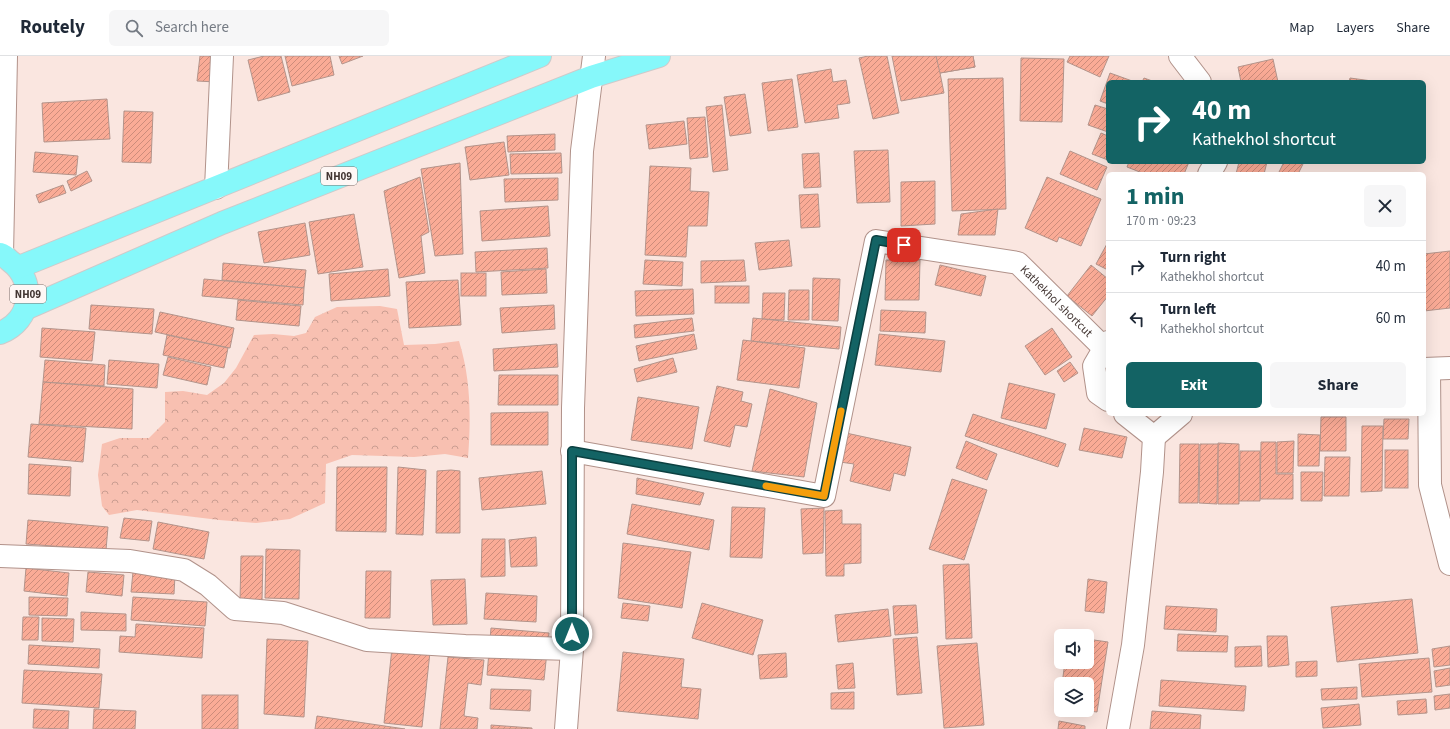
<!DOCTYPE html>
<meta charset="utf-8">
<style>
:root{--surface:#fff;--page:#f6f6f7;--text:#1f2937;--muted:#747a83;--line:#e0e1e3;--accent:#136364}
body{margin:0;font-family:"Source Sans 3",sans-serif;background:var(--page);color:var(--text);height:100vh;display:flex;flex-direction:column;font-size:15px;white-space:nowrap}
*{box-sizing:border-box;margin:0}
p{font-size:13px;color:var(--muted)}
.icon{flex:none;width:22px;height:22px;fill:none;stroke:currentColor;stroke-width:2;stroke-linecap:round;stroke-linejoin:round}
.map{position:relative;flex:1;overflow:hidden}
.drawer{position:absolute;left:1106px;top:116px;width:320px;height:244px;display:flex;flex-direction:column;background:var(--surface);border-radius:6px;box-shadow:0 4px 16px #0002}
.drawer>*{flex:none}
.hud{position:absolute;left:1106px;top:24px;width:320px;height:84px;border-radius:6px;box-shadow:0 4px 16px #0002;background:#136364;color:#fff;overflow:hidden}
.buttons{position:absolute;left:1054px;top:573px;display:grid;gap:8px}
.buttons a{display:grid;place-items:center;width:40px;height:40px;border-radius:6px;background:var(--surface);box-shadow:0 4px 16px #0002;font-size:20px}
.pin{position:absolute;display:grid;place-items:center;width:34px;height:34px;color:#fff;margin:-17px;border-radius:8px;box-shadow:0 2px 6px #0006}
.me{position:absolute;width:44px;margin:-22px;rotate:0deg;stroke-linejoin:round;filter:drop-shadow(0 0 3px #0008)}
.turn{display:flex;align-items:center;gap:14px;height:84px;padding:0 20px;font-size:18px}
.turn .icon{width:52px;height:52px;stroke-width:2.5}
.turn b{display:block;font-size:28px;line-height:34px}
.round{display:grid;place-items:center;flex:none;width:42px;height:42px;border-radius:6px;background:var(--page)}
.head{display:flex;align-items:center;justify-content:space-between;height:68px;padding:0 20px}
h1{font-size:24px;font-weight:700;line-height:30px;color:var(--accent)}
.primary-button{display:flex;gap:8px;margin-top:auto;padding:8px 20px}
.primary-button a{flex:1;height:46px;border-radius:6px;background:var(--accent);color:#fff;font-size:16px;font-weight:700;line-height:46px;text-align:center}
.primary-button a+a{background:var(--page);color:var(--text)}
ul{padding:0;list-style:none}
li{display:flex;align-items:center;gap:12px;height:52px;padding:0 20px;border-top:1px solid var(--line)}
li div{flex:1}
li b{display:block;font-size:15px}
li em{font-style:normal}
header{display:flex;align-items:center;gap:24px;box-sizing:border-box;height:56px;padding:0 20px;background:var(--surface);border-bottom:1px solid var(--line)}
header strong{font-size:19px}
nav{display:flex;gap:22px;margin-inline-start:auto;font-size:14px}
.search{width:280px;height:36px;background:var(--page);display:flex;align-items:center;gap:10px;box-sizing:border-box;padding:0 14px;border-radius:6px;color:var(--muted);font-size:15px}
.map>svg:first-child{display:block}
.forest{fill:url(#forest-crowns)}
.building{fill:url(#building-hatch);stroke:#b3948b}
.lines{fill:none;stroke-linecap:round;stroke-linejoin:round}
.minor-casing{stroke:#b1928a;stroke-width:24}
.primary-casing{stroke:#cecaca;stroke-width:24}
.minor{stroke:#fff;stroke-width:22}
.primary{stroke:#86f8fa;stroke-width:22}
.route-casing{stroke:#0c4041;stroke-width:10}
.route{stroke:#136364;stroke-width:7}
.slow{stroke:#f59e0b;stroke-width:7}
.labels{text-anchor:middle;stroke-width:3.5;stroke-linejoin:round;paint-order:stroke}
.shield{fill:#fef7f5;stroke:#7a6f6c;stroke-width:1}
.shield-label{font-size:11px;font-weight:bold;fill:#423532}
.street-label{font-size:12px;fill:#423532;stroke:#fef7f5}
</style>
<header>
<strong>Routely</strong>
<div class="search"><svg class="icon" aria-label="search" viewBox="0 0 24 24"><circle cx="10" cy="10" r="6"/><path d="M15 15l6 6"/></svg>Search here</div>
<nav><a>Map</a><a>Layers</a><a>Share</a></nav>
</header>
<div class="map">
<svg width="1450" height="673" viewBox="0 0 1450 673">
<defs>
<pattern id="forest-crowns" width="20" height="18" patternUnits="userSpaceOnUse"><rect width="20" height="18" fill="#f8c0b1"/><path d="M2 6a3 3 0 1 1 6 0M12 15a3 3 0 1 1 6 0" fill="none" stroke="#ca9d91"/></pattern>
<pattern id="building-hatch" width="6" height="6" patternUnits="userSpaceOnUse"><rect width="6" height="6" fill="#faab96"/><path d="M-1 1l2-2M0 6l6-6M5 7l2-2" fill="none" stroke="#cc8c7b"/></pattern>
</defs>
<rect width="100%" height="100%" fill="#fae6e0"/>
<path class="forest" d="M380 250 397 253 404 289 435 288 459 285C471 323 471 363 468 402L445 398 414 401 352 399 326 408 325 447 290 463 256 467 219 464 137 454 109 459 102 450 98 419 102 388 120 382H149L165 366V336L183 335 207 339 224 327 236 312 254 279 273 278 294 280 306 277 315 261 337 251Z"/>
<g class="building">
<polygon points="200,0 219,0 216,26 197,25"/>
<polygon points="264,0 281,0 290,36 258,45 248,4"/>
<polygon points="285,0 330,0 334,19 292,30"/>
<polygon points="339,0 363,0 342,8"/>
<polygon points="868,0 887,0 899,57 873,63 859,2"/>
<polygon points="892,0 973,0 975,11 940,17 944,37 901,45"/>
<polygon points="936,0 973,0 975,11 940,17"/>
<polygon points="1070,0 1109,0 1100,21 1067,6"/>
<polygon points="1021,2 1064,3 1062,66 1020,65"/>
<polygon points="1273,3 1278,26 1241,26 1238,11"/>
<polygon points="831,13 833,26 846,24 850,47 837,49 839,62 805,67 797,19"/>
<polygon points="1110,17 1135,26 1108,26 1108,48 1100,45"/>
<polygon points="1003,22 1006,153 952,155 948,23"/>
<polygon points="1144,22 1155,26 1142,26"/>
<polygon points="1350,22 1372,25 1372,26 1349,26"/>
<polygon points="792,23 798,71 768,75 762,27"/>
<polygon points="745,38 751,77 730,80 724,41"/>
<polygon points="107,43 110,83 44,86 42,47"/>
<polygon points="722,49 728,114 713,116 706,51"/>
<polygon points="1095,49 1108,53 1108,76 1088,69"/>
<polygon points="124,55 153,56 151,107 122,106"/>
<polygon points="705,61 708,101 690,103 687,62"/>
<polygon points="684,65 687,88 649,93 646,69"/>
<polygon points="1101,77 1108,80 1108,104 1092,98"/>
<polygon points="555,78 555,94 508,96 507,80"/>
<polygon points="504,86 509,119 470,124 465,91"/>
<polygon points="888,94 890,146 857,147 854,95"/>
<polygon points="1070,95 1107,111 1097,134 1060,118"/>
<polygon points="35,96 78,100 76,119 33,116"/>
<polygon points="561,97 562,117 511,118 510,98"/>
<polygon points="819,97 821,131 804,132 802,98"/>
<polygon points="1129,106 1189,106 1184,118 1145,118 1127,111"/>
<polygon points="1239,106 1267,106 1264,118 1236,118"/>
<polygon points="1284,106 1304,106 1298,118 1278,118"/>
<polygon points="460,107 463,198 435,200 421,113"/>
<polygon points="650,110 691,112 690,135 709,136 707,170 688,170 686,201 645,199"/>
<polygon points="87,115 92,125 71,135 67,125"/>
<polygon points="420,121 429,176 421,180 425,217 399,222 384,135"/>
<polygon points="1047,121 1101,143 1081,190 1059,181 1057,186 1025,172"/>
<polygon points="558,122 558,144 505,146 504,123"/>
<polygon points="935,125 935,168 901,170 901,126"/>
<polygon points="63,129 66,137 39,147 36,139"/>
<polygon points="818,138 820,171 801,172 799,139"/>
<polygon points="548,150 550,180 482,185 480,155"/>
<polygon points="998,153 995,179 958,179 961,158"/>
<polygon points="354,158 363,211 318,218 309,166"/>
<polygon points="305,167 310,199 264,207 258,176"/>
<polygon points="789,184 792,210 759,214 755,187"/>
<polygon points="1108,186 1108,214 1096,208"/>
<polygon points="547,192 548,212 476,216 475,196"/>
<polygon points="1450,195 1450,252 1424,255 1424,198"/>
<polygon points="645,204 683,206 682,230 643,228"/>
<polygon points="744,204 746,225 701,227 701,205"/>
<polygon points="886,204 920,204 919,244 885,244"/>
<polygon points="223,207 306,214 304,232 222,224"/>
<polygon points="940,209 986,220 981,240 935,229"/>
<polygon points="1091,209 1108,223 1108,240 1092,260 1067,240"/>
<polygon points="388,213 390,240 331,245 329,218"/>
<polygon points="546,213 547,237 502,239 501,216"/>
<rect x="461" y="217" width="25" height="23"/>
<polygon points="813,222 840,223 838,265 812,264"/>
<polygon points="204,223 304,232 303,249 202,240"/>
<polygon points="458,224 461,269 409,272 406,226"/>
<rect x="715" y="230" width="34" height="17"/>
<polygon points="693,233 694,258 636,260 635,235"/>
<polygon points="789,234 809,234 809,264 788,264"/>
<polygon points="763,237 785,237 784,264 762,263"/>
<polygon points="238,244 301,250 299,270 236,264"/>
<polygon points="91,249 154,253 152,278 89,273"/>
<polygon points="554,249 555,273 502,277 500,252"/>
<polygon points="881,254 926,256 925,277 880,275"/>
<polygon points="160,256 234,272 230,292 155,276"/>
<polygon points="692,262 694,275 635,282 634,269"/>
<polygon points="753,262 841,271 839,293 751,285"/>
<polygon points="42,272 95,276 92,305 40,301"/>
<polygon points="1052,272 1072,301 1045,319 1025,290"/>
<polygon points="694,278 697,293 639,305 636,290"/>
<polygon points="879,278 945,285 941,316 875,309"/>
<polygon points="167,279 228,292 224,312 163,299"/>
<polygon points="743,284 805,292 799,332 737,324"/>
<polygon points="557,288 558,311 494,315 493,293"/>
<polygon points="168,301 211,311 207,329 163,319"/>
<polygon points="673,302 677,316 637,326 634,313"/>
<polygon points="45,304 105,309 104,330 43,326"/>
<polygon points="109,304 159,308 157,332 107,328"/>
<polygon points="1070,306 1078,317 1064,326 1057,315"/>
<polygon points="499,319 558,319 558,349 498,349"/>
<polygon points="43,326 133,333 132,373 39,368"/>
<polygon points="1009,327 1055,338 1046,373 1001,362"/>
<polygon points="717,330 743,336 741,345 752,348 747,371 735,369 730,391 704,385"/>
<polygon points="770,333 817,347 804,421 752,415"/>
<polygon points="638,341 699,351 692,393 631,384"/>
<polygon points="548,356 548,389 491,389 491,357"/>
<polygon points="973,358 1066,388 1058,411 965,380"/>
<polygon points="1321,361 1346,361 1346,395 1320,395"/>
<polygon points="1384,363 1409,363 1408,383 1383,383"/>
<polygon points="31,368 86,372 83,406 28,401"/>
<polygon points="1362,370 1383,370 1382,435 1361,436"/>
<polygon points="1084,372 1127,381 1122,402 1079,394"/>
<polygon points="846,377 911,391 905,420 894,417 890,435 850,425 854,408 840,406"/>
<polygon points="1298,378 1320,379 1319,410 1298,410"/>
<polygon points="966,385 997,398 987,424 956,412"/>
<polygon points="1294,385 1293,417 1277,417 1277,386"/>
<polygon points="1261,386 1276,386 1276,418 1293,418 1293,443 1260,443"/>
<polygon points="1218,387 1239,388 1239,448 1218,448"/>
<polygon points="1180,388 1199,388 1198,447 1179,447"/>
<polygon points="1200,388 1218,388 1217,448 1199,447"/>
<rect x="1385" y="394" width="23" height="38"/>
<polygon points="1240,395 1260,395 1260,445 1239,445"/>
<polygon points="1325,401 1350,401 1349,440 1324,440"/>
<polygon points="29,408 71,411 70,440 28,438"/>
<polygon points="337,411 387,411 386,476 336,475"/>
<polygon points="398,411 426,414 423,479 396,478"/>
<polygon points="451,414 460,415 460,477 436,477 437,415"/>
<polygon points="542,415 546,448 482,454 479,422"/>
<polygon points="1301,416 1323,416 1322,445 1301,445"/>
<polygon points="637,422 704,437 700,449 636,438"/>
<polygon points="952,423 987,434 964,504 929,493"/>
<polygon points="632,448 714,464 709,494 627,478"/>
<polygon points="732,451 765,452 762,502 730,501"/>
<polygon points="824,452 823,497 803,498 801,453"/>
<polygon points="842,454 842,468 861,468 861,507 844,508 844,520 826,520 825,455"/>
<polygon points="124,462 152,465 149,485 120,482"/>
<polygon points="28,464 108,471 106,494 26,488"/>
<polygon points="158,466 209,476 204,503 153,493"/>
<polygon points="536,481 537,510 511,511 509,484"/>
<polygon points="482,483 505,483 505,520 481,521"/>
<polygon points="623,487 691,496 682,552 618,542"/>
<polygon points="266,493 300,494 299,543 265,542"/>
<polygon points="241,500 263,500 262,546 240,545"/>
<polygon points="969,508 972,582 946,583 943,509"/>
<polygon points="26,512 69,517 67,540 24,535"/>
<polygon points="366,515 391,515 390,562 365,562"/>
<polygon points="88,516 124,519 122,540 86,536"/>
<polygon points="133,516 175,519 174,538 131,536"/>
<polygon points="465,523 467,568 433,569 431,524"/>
<polygon points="1088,523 1107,526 1104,557 1085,555"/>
<polygon points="486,537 537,540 536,566 484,563"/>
<polygon points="29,541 68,542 67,560 29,559"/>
<polygon points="133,541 207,546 205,570 131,564"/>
<polygon points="1412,543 1418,597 1337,606 1331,551"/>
<polygon points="623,547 650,550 648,565 621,562"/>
<polygon points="702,547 763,564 753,599 692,582"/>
<polygon points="916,549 918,577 895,579 893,550"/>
<polygon points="1166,550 1217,553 1216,576 1164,573"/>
<polygon points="888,553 891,580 838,586 835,559"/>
<polygon points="81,556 126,558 126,575 81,574"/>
<polygon points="23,561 39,561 38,584 22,584"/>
<polygon points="42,562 74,563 73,586 42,585"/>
<polygon points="136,568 204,572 202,602 119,596 120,580 135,581"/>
<polygon points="491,572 549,577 544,624 487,619"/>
<polygon points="1178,578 1228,580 1227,596 1177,595"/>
<polygon points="1267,580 1287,580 1289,609 1268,611"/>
<polygon points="917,581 922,637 897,639 893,583"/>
<polygon points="267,583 308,585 304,661 264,658"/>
<polygon points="1087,583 1108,586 1097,656 1081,654 1087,654 1087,628 1062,628 1065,606 1087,606"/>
<polygon points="977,587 984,669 944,672 937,590"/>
<polygon points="29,589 100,593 99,612 28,608"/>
<polygon points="1261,590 1262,610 1235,611 1235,591"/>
<polygon points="1450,590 1450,609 1434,611 1432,593"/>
<polygon points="392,592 430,596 422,671 384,667"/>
<polygon points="623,596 684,603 681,631 701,633 698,663 617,655"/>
<polygon points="786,597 787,621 760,623 758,599"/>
<polygon points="448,601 484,604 481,629 468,627 464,660 478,662 477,673 440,673"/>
<polygon points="1429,602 1432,636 1362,641 1359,608"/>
<polygon points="1317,605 1317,620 1296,621 1296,606"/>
<polygon points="853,607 855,632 838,633 836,609"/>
<polygon points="1450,612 1450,629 1436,631 1434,615"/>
<polygon points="24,614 102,618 99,652 22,647"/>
<polygon points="1161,624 1246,630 1244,655 1159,650"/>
<polygon points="1357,631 1357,643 1322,644 1321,633"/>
<polygon points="1061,632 1061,651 1058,651"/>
<polygon points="491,633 531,634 530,655 490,653"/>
<polygon points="854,636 854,653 831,653 831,637"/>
<polygon points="1450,638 1450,652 1435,654 1434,640"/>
<rect x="202" y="639" width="36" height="34"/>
<polygon points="1426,643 1427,657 1398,659 1397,645"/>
<polygon points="1359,648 1361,669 1323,672 1321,652"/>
<polygon points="34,653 69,655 68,673 33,672"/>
<polygon points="94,653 136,655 135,673 93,673"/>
<polygon points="1152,655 1201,659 1200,673 1150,673"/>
<polygon points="317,660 405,673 315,673"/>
<polygon points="1059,665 1085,670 1085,673 1058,673"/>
<polygon points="491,669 532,672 532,673 491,673"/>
</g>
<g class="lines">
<g class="minor-casing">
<g id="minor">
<polyline points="1180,0 1200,26"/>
<polyline points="1209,118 1216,106"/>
<polyline points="216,132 222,0"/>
<polyline points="2,199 6,0"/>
<polyline points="1108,286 1094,310 1098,337 1108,344"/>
<polyline points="1424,313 1450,312"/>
<polyline points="1429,314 1430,429 1450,508"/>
<polyline points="1154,381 1181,358"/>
<path id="s1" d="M572 395 824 440 876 185 1018 207 1104 292"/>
<polyline points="0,500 130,505 184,514 208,529 235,553 283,557 367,584 465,590 572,593"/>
<polyline points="566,673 572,593 573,352 582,95 594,0"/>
<polyline points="1118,673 1133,589 1152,416 1154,381 1125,358"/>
</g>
</g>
<g class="primary-casing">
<g id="primary">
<path d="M0 198C4 199 7 202 10 205 37 225 32 265 0 277"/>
<polyline points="19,211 540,0"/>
<polyline points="25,253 222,167 591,21 659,0"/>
</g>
</g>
<use href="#minor" class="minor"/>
<use href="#primary" class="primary"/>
</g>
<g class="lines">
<g class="route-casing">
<polyline id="route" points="572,578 572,395 824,440 876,184 904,189"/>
</g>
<use href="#route" class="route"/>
<polyline class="slow" points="766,430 824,440 841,355"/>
</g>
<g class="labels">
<g class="shield">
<rect x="321" y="111" width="36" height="18" rx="3"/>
<rect x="10" y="229" width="36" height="18" rx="3"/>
</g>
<g class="shield-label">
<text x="339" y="124">NH09</text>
<text x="28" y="242">NH09</text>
</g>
<g class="street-label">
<text dy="4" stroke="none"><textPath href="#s1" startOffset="714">Kathekhol shortcut</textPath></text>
</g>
</g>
</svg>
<div class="buttons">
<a><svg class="icon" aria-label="sound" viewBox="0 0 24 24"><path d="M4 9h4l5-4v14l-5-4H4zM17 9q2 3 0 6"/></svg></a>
<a><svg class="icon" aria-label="layers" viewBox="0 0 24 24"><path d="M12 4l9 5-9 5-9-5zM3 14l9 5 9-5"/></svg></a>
</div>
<div class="pin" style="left:904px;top:189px;background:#d93025"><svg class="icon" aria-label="arrive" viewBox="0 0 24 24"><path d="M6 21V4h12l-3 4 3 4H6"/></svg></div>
<svg class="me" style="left:572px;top:578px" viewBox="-20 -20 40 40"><circle r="17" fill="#136364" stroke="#fff" stroke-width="3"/><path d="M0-11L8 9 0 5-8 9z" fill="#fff"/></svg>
<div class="hud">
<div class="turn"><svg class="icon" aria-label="right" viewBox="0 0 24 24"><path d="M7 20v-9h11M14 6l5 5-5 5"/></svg><div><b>40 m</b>Kathekhol shortcut</div></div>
</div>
<section class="drawer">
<div class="head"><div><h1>1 min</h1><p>170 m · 09:23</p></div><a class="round"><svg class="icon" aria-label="close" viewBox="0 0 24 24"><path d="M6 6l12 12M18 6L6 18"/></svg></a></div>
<ul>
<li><svg class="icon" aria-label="right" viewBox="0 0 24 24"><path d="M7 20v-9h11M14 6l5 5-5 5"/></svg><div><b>Turn right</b><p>Kathekhol shortcut</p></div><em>40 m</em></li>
<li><svg class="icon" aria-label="left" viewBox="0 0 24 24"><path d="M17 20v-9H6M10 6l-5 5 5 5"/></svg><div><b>Turn left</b><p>Kathekhol shortcut</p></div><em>60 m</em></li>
</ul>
<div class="primary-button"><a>Exit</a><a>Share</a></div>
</section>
</div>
